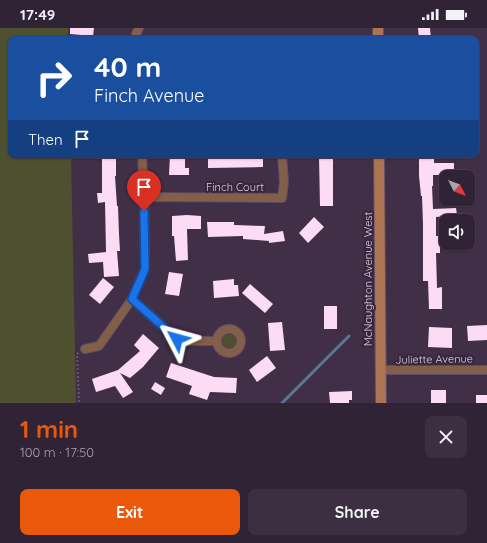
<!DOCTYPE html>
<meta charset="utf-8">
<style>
:root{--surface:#312336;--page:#3d2f42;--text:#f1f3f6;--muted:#a8a4ad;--line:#4c4051;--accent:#ea580c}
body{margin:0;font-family:Quicksand,sans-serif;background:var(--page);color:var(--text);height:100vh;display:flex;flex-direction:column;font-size:15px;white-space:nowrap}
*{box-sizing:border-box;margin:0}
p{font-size:13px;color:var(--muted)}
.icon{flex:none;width:22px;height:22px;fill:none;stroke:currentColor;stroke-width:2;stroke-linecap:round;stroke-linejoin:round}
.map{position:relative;height:375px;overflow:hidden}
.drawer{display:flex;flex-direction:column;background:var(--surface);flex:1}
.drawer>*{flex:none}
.banner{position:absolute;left:8px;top:8px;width:471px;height:122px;border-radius:8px;box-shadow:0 1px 3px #0004,0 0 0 1px var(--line);background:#1a4fa0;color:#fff;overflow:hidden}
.needle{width:26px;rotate:132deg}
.tools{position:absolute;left:439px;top:142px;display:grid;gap:8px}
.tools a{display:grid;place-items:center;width:36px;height:36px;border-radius:8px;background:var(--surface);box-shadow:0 1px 3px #0004,0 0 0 1px var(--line);font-size:20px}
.pin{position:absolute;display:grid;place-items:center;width:34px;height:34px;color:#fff;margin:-41px -17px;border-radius:50% 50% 50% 0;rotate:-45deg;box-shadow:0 0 4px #0007}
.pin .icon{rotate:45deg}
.me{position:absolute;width:44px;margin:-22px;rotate:309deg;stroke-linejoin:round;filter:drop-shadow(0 0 3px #0008)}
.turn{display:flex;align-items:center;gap:14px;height:84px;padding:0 20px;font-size:18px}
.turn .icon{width:52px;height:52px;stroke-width:2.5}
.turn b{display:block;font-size:28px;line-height:34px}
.then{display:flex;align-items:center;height:38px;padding:0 20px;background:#0003;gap:8px;font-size:15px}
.round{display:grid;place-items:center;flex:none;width:42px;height:42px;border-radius:8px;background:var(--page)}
.overview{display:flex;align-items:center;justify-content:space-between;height:68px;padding:0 20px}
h1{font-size:24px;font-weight:700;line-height:30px;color:var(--accent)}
.action{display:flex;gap:8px;margin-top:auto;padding:8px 20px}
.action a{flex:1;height:46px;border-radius:8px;background:var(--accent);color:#fff;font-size:16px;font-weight:700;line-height:46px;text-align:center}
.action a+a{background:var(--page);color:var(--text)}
.status{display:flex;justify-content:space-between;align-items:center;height:28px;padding:0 20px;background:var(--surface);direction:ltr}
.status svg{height:11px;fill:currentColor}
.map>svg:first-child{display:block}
.green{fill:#4f5030}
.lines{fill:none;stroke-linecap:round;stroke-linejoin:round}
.stream{stroke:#587497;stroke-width:3}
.building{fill:#fcdbf5}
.street-casing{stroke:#5d4c64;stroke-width:10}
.secondary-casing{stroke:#5d4c64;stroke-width:12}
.path{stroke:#8c7d91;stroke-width:2;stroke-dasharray:1 3;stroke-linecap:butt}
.street{stroke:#835f4a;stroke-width:8}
.secondary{stroke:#ac7453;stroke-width:10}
.route-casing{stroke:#114b97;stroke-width:10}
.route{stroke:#1a73e8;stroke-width:7}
.labels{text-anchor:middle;stroke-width:4;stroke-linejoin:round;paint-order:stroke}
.street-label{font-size:11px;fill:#ded2e2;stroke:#36253d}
</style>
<div class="status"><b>17:49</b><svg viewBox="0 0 49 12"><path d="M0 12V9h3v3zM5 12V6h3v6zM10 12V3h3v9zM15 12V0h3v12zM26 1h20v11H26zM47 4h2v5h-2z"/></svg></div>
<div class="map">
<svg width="487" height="375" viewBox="0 0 487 375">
<rect width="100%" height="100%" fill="#412f48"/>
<g class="green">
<polygon points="0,0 68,0 68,11 11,11 11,127 71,127 76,375 0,375"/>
<circle cx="229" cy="313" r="7"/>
</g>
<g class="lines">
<polyline class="stream" points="282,375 349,308"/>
</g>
<g class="building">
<polygon points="70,0 94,0 93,8 70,6"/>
<polygon points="418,0 430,0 431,11 419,11"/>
<polygon points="170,127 185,127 185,140 189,140 189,147 169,147"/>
<polygon points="208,127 263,127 263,139 208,140"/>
<polygon points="419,127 434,127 434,135 454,135 454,147 433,147 433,158 432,158 433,181 456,180 457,187 436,189 436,208 440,208 440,225 436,225 437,260 442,259 442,281 429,281 428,253 423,253 423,196 422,168 421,168 419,148"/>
<polygon points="102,128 116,128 116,148 115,148 117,178 118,178 119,206 120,223 117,223 119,248 104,249 103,234 89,235 88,226 106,224 105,174 98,175 97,165 102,165"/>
<polygon points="333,128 333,178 320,178 319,129"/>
<polygon points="187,187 201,188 201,201 187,201 188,232 176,233 174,208 172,208 172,188"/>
<polygon points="314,189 324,199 308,215 299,205"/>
<polygon points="207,194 234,194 234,197 265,198 264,206 283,203 285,213 269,215 269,213 243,211 243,208 208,209"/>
<polygon points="169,244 183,246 179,268 165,266"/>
<polygon points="103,250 114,259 100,276 89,267"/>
<polygon points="234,251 234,257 238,257 239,268 214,270 213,253"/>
<polygon points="250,256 273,276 265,285 242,265"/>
<rect x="324" y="278" width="13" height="23"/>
<polygon points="282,294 285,322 270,323 268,295"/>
<polygon points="487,297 487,312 468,313 467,298"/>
<polygon points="429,299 452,300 452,320 428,319"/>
<polygon points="143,306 159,320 143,339 130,350 120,345 133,364 123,370 115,358 96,364 92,351 118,342 140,323 134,317"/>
<polygon points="267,328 276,340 257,354 249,342"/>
<polygon points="171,335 214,349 237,350 236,365 210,364 207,372 189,366 192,358 166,349"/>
<polygon points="155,354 165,360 161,367 151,361"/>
<rect x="431" y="362" width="15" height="13"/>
<polygon points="352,363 352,372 349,372 349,375 330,375 329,364"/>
<rect x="476" y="367" width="11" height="8"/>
</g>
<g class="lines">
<g class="street-casing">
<g id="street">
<polyline points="137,11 136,6 139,0"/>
<polyline points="144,169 282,170 284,154 282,127"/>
<polyline points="132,271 177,311 185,313 217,313"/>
<circle cx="229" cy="313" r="12"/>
<polyline points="85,321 99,318 132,271 145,241 144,169 142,127"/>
<polyline points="381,342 487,342"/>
</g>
</g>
<g class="secondary-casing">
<g id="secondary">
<polyline points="378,0 378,11"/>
<polyline points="379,127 381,375"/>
</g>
</g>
<polyline class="path" points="78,325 77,326 79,375"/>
<use href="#street" class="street"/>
<use href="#secondary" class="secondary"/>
</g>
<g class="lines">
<g class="route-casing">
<polyline id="route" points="144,183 145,241 132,271 177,311"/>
</g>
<use href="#route" class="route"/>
</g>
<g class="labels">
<g class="street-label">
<text x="235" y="163">Finch Court</text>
<text transform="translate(368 251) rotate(-90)" y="4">McNaughton Avenue West</text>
<text transform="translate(434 331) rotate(-1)" y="4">Juliette Avenue</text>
</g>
</g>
</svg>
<div class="tools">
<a><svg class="needle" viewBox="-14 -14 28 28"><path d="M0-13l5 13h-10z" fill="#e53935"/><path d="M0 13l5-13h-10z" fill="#a8a4ad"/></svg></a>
<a><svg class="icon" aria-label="sound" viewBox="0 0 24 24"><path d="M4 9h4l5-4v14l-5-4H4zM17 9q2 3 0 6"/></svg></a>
</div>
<div class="pin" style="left:144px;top:183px;background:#d93025"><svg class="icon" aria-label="arrive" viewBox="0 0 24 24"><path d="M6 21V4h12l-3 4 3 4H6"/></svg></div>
<svg class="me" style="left:177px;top:311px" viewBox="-20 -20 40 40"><path d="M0-17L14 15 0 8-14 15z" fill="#1a73e8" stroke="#fff" stroke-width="4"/></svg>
<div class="banner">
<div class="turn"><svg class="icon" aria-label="right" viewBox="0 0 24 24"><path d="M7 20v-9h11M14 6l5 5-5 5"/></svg><div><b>40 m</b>Finch Avenue</div></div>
<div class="then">Then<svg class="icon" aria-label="arrive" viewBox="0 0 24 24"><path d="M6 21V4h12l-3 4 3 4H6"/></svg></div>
</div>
</div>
<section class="drawer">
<div class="overview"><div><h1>1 min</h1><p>100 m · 17:50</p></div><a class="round"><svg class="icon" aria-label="close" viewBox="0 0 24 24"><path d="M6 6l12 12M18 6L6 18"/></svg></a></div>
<div class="action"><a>Exit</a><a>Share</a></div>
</section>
